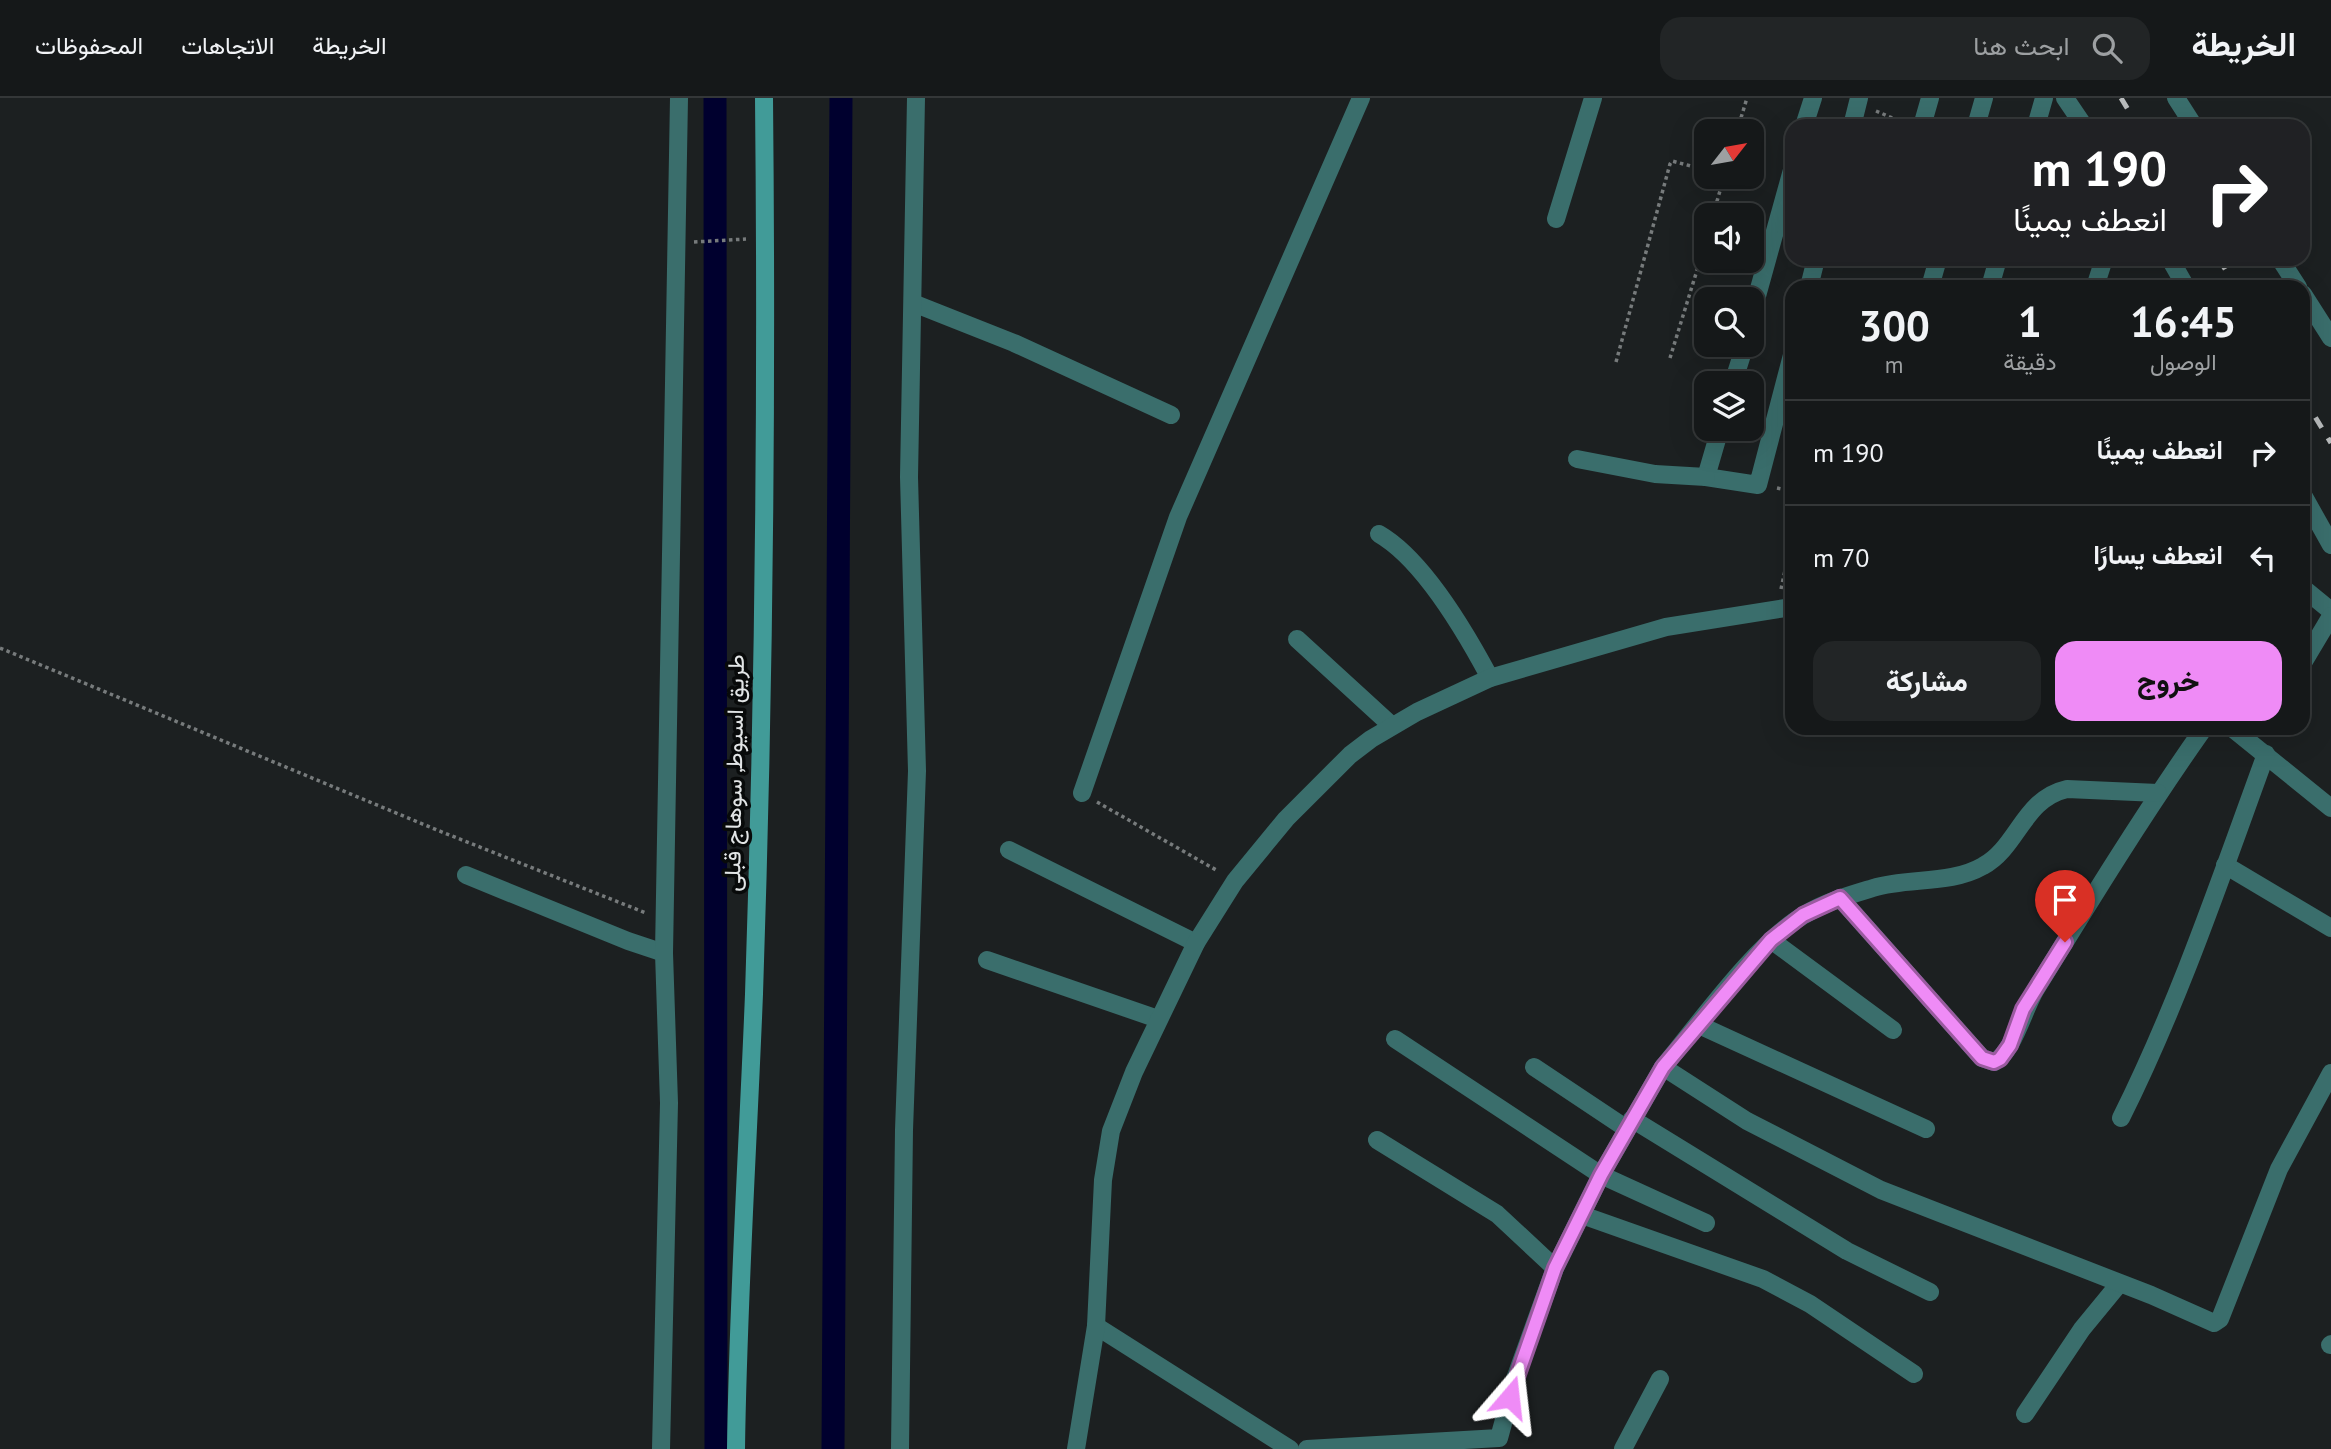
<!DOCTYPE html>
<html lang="ar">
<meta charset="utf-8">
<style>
:root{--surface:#151819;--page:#222526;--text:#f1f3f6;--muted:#9da0a2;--line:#343738;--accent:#ef8bf6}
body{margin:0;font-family:"PT Sans",Vazirmatn,sans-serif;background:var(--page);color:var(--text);direction:rtl;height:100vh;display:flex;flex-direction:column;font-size:26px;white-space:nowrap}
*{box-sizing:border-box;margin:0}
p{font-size:23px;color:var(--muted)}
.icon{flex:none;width:38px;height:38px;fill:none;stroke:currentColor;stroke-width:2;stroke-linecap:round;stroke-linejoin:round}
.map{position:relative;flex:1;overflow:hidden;direction:ltr}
.details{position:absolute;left:1785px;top:182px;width:525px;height:455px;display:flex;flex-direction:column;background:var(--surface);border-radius:21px;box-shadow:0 7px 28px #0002,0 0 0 2px var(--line);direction:rtl}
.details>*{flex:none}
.top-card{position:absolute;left:1785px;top:21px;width:525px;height:147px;border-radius:21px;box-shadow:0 7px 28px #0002,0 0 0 2px var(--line);direction:rtl;background:#202124;color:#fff;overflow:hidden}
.needle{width:46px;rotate:59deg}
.buttons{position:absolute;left:1694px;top:21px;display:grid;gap:14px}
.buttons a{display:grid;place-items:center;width:70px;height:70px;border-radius:14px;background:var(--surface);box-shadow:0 7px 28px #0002,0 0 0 2px var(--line);font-size:35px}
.pin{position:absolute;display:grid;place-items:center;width:60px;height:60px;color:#fff;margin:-72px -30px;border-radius:50% 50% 50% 0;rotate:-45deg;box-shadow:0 0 7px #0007}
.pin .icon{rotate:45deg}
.me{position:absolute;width:77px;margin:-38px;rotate:17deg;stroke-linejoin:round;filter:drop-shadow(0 0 5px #0008)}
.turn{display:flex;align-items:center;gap:24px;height:147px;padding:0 28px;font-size:32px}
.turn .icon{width:91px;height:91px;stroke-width:2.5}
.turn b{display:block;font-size:49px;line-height:60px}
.eta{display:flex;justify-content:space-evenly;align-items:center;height:119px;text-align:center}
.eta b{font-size:42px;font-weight:800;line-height:49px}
.button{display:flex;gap:14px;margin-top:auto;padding:14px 28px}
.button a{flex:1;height:80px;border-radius:21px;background:var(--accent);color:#111;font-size:28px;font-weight:800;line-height:80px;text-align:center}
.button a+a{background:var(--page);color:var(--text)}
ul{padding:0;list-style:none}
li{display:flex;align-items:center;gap:21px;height:105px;padding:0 28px;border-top:2px solid var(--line)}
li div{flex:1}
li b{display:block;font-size:26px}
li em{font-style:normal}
header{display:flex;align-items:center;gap:42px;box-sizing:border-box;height:98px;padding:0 35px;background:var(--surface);border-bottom:2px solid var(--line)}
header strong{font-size:33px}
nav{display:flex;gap:38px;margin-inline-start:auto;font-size:24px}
.search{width:490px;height:63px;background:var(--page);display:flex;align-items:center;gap:18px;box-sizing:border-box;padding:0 24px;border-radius:21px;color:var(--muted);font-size:26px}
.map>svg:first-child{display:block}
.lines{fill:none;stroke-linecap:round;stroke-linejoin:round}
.canal{stroke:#00002e;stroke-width:23}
.path{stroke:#777b7c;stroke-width:3.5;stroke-dasharray:3.5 3.5;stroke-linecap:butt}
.minor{stroke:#3a6e6c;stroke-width:18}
.secondary{stroke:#419b98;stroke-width:18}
.rail{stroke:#b8bbbc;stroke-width:5;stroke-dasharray:12 12;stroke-linecap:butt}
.route-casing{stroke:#9b5aa0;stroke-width:18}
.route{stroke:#ef8bf6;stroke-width:12}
.labels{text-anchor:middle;stroke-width:7;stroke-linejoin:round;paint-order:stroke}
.street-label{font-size:23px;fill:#e2e5e6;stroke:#080a0a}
</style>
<header>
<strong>الخريطة</strong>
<div class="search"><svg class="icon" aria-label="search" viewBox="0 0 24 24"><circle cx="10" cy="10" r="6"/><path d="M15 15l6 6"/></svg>ابحث هنا</div>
<nav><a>الخريطة</a><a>الاتجاهات</a><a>المحفوظات</a></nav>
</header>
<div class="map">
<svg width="2331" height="1351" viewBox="0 0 2331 1351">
<rect width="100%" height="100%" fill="#1c2021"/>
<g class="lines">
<g class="canal">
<polyline points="715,0 716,1351"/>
<polyline points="833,1351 841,0"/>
</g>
<g class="path">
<polyline points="1876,13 1904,25"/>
<polyline points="1737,33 1747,0"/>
<polyline points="1713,117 1724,79"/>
<polyline points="694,144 746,141"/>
<polyline points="1670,260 1706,143"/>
<polyline points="1616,264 1670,66 1672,63 1706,72"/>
<polyline points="1777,390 1792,393"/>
<polyline points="1781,491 1792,440"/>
<polyline points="0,550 437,732 646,815"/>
<polyline points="1097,704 1218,773"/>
</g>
<g class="minor">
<polyline points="2065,0 2084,28"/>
<polyline points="2176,0 2194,28"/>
<polyline points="1804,28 1813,0"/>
<polyline points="1852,28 1859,0"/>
<polyline points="1922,28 1930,0"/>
<polyline points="1976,28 1984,0"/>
<polyline points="2036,28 2044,0"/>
<polyline points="1556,121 1593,0"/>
<polyline points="2170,161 2186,189"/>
<polyline points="2280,161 2298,189"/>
<polyline points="1809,189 1816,161"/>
<polyline points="1930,189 1938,161"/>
<polyline points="1990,189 1998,161"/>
<polyline points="2095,189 2104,161"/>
<polyline points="2303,196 2331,240"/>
<polyline points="913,205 1014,245 1171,317"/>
<polyline points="1752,216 1792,72"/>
<polyline points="1733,285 1745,247"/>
<polyline points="1720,331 1706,379 1758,387 1792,257"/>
<polyline points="1577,361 1655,376 1706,379"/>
<polyline points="2303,397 2331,447"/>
<path d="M1379 436C1424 462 1466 535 1490 580"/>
<polyline points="2303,490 2331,513"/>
<polyline points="1297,541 1391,627"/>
<polyline points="2303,565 2331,518"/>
<polyline points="2232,630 2331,710"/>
<polyline points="1082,695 1178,419 1361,0"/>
<polyline points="1009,752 1196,845"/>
<polyline points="2225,767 2331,830"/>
<polyline points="466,777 628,843 664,855"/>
<path d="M1840 800 1982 960 1994 964C2013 955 2024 910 2036 891 2090 803 2144 715 2204 630"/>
<polyline points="1771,842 1893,932"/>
<polyline points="987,862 1158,921"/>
<polyline points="1699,927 1926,1031"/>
<polyline points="1395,941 1601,1077 1706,1125"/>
<polyline points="1534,969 1627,1031"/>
<path d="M1663 969C1699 926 1757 844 1804 817 1825 804 1850 797 1873 790 1908 779 1950 787 1983 768 2018 749 2023 701 2067 691L2158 695"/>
<path d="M2121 1020C2179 904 2221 779 2266 656"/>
<polyline points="1632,1021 1847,1153 1930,1194"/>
<polyline points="1377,1042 1497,1116 1555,1170"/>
<polyline points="1582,1117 1763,1181 1810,1206 1914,1276"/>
<polyline points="1096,1228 1290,1351"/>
<polyline points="2330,1247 2331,1246"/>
<polyline points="2025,1316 2082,1231 2119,1186"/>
<polyline points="661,1351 669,1005 664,855 679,0"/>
<polyline points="900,1351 904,1032 917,673 909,379 916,0"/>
<polyline points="1076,1351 1096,1228 1103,1082 1111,1033 1134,974 1196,845 1235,783 1286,721 1350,657 1371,641 1417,614 1490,580 1666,529 1792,509"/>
<polyline points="1307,1351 1499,1340 1516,1278 1555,1170 1601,1077 1663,969 1747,1023 1881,1092 2151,1197 2214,1225 2220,1221 2279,1071 2331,975"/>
<polyline points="1623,1351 1660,1281"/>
</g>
<path class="secondary" d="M736 1351C738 1199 748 1048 754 896 764 598 767 298 764 0"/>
<g class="rail">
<polyline points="2121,0 2138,28"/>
<polyline points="2219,161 2236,189"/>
<polyline points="2303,299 2331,345"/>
</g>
</g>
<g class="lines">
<g class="route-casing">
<polyline id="route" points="1510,1299 1555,1170 1601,1077 1663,969 1771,842 1803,817 1840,800 1982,960 1994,964 2000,961 2010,947 2023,911 2065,844"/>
</g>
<use href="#route" class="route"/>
</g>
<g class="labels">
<g class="street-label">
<text transform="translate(734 675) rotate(-89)" y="8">طريق اسيوط, سوهاج قبلى</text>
</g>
</g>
</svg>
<div class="buttons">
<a><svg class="needle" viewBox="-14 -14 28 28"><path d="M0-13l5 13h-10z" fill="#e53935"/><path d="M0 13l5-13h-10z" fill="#9da0a2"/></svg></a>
<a><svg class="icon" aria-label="sound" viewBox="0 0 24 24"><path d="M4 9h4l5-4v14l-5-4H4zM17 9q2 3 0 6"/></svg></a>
<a><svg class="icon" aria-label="search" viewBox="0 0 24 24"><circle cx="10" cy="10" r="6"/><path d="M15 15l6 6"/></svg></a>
<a><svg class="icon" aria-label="layers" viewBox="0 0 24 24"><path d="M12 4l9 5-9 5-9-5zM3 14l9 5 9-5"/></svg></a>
</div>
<div class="pin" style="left:2065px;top:844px;background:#d93025"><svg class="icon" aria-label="arrive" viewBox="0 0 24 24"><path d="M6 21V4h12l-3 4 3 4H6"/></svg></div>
<svg class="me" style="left:1510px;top:1299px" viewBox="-20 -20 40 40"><path d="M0-17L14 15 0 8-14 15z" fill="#ef8bf6" stroke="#fff" stroke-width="4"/></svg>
<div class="top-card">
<div class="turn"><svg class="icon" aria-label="right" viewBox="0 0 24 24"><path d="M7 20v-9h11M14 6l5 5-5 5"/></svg><div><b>190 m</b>انعطف يمينًا</div></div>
</div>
<section class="details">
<div class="eta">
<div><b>16:45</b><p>الوصول</p></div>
<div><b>1</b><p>دقيقة</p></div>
<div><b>300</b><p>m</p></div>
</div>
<ul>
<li><svg class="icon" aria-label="right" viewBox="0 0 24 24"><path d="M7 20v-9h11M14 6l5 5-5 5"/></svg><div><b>انعطف يمينًا</b></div><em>190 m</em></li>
<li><svg class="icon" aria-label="left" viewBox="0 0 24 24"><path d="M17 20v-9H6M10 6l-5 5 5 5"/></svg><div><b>انعطف يسارًا</b></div><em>70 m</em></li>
</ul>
<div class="button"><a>خروج</a><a>مشاركة</a></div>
</section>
</div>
